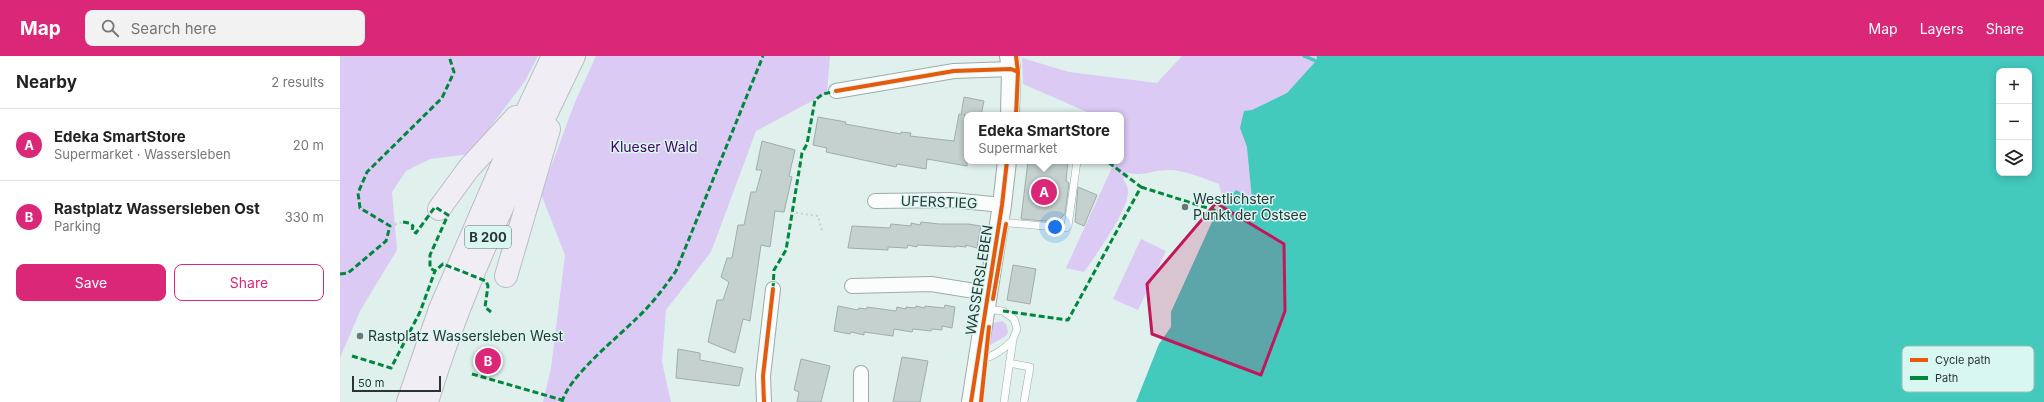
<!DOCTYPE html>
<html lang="en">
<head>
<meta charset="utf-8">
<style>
	:root { --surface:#fff; --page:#f2f2f2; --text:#222; --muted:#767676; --line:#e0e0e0; --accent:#db2777 }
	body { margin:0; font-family:Inter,sans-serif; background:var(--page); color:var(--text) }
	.controls { position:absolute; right:12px; top:12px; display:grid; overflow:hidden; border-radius:8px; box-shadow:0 2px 10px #0003 }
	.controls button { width:36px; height:36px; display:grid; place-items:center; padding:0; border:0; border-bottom:1px solid var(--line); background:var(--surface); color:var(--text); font:20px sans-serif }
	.scale { position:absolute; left:12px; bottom:10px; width:89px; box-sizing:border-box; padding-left:4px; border:2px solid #293533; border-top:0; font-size:11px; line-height:14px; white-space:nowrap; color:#293533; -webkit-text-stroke:3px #d8f7f1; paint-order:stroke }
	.you { position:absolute; left:715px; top:171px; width:14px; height:14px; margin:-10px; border:3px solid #fff; border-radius:50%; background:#1a73e8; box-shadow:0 0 0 6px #1a73e833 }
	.badge { display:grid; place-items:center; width:26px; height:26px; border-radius:50%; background:var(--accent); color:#fff; font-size:13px; font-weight:700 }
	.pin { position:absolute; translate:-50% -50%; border:2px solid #fff; box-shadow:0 1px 4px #0006 }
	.popup { position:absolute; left:624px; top:56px; width:160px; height:52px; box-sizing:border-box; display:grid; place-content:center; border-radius:8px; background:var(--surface); filter:drop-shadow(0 1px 3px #0005); font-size:13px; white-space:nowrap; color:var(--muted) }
	.popup b { font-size:15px; color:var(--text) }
	.popup::after { content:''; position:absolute; left:50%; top:100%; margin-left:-8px; border:8px solid transparent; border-top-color:var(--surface) }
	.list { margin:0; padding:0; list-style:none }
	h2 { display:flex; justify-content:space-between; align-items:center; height:52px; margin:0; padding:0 16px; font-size:17px }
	h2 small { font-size:13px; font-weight:400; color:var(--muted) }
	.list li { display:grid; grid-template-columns:26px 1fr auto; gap:12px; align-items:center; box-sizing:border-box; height:72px; padding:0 16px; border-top:1px solid var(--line) }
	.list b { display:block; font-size:15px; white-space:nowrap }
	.list p { margin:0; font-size:13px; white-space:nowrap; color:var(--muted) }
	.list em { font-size:13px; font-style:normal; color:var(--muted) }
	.actions { display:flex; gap:8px; padding:12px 16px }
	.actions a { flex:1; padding:9px 0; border:1px solid var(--accent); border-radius:8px; text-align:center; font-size:14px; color:var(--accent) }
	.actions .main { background:var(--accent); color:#fff }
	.icon { flex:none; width:22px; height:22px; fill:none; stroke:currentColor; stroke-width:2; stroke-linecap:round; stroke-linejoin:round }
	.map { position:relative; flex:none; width:1704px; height:346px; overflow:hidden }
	header { display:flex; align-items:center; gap:24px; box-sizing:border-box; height:56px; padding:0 20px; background:var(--accent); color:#fff }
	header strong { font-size:19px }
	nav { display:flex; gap:22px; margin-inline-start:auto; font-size:14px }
	.search { width:280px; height:36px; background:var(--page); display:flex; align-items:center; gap:10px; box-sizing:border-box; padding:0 14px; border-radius:8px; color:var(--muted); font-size:15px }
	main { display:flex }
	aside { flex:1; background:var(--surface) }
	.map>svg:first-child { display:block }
</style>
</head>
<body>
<header>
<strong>Map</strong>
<div class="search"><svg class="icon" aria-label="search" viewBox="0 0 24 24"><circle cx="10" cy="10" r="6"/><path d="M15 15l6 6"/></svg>Search here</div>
<nav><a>Map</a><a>Layers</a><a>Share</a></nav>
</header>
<main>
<aside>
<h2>Nearby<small>2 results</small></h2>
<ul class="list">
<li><span class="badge">A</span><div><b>Edeka SmartStore</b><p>Supermarket · Wassersleben</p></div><em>20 m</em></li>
<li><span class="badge">B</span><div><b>Rastplatz Wassersleben Ost</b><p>Parking</p></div><em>330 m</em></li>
</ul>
<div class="actions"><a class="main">Save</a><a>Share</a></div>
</aside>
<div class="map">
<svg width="1704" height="346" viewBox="0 0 1704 346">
	<rect width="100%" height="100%" fill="#dff0ed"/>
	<!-- green -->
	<path fill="#dbcaf4" d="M0,0H198L185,25L130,98L90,103L66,115L52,136L57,194L20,255L0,302Z
		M256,0H490L487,37L416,75L371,196L326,254L322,306L331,346H203L211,312L225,199L201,138L235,46Z
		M842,0H977L922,141L796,346L819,288L831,271V256L877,155L895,135L882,142L879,128C862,122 844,113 825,114C810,115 805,120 788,117L783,123C785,126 788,131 788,135C789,154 755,200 744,216L726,212L775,105H781V59H754L683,28L682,2L729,16L817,27Z
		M801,183L826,195L798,254L773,243Z
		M662,265L666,268L668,276L666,280L650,289L653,267Z"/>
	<!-- water -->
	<path fill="#43cabd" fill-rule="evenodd" d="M977,0H1704V346H796L819,288L831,271V256L877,155L896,134L912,143L907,91L900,72L904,55L912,54L947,37L976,5ZM1659,15H1689V117H1659Z"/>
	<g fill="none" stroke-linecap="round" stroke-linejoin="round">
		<!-- stream -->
		<path stroke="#43cabd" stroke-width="3.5" d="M964,0L976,5"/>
	</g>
	<!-- building -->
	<path fill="#c4d1cf" stroke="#a1adac" d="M624,41L644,45L641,59H624L627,60V110L587,103L586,113L557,108L556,111L486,96L487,92L473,89L478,61L506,66L505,68L561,78V76L571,77L570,80L614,85L619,58L621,59Z
		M422,85L455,94L449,120L452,121L444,156L435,155L430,191L421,189L410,265L403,263L395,297L368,286L377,244H383L389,226L381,221L387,202H392L398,169H404L411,136H416L422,114H416Z
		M688,105H728L726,125L729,127L725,158L717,166L681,163Z
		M738,131L757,139L744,170L735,166Z
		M581,166L599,168H628L641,170L637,192L626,189V191L616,190V191L577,189V191L568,189L567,192L548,191V194L508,192L512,170L550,172L551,168L571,170V167L580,169Z
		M673,209L696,213L690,248L667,244Z
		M605,249L615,251L612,272L602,270V274L592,273L591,275L573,273L572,276L554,273L553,280L524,276V279L511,276L510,278L494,275L498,250L518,254L519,252L527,253V251L556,255L557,251L566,253V251L575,252L576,250L585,252V250L604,252Z
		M338,293L360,297V304L403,312L399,330L336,322Z
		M562,301L588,305L580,346H553Z
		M461,303L490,310L481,346H457L459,336L454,334Z"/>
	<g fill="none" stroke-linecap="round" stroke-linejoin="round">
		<!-- service casing -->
		<g stroke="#9eaba9" stroke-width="8">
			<path id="service" d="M659,166L726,172L728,170L737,105
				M645,253L663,255L674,263L677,273L673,283L664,346
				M639,303C651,303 665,292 673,284
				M669,307L690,311L684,346"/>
		</g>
		<!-- minor casing -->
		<g stroke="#9eaba9" stroke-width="16">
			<path id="minor" d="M496,35L614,15L671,13
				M535,145L612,144L662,149
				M512,230L591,228L647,237
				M521,317V346
				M424,346L423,320L433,233"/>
		</g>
		<!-- tertiary casing -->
		<g stroke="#9eaba9" stroke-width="20">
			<path id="tertiary" d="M669,0L671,13L670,59
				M631,346L662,149L667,105"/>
		</g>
		<!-- trunk casing -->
		<g stroke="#bbbdc6" stroke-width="24">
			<path id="trunk" d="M99,153L129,112L176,61
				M166,220L209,73
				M68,346L100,253L170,91L213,0
				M87,346C123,225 180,113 234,0"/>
		</g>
		<!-- path -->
		<path stroke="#c9d0ce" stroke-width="2" stroke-dasharray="2 3" stroke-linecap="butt" d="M451,156L478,160L482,175
			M50,170L63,166"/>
		<!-- service -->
		<use href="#service" stroke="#fafdfc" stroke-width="7"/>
		<!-- minor -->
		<use href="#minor" stroke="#fafdfc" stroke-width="14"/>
		<!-- tertiary -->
		<use href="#tertiary" stroke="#fafdfc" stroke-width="18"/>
		<!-- trunk -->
		<use href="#trunk" stroke="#f0eef4" stroke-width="22"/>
		<!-- quiet -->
		<path stroke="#00873e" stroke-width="3" stroke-dasharray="6 3" stroke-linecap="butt" d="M801,131L877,155
			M63,166L69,167L73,170L72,174L76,177L95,151L108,159L90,199V212L95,215L103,208L146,225L148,230L145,251L151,256
			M0,218L8,217L46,185L50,170L20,152L18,137L27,116L102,42L114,16L109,0
			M433,233L434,214L446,194L462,97L467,88L475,44L483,38L496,35
			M663,255L728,264L801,131L768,106
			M12,300L51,312L80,256L95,215
			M132,318L222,344
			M222,346C229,320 277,282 297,262C312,248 324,232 336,215L423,0"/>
		<!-- cycleway casing -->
		<g stroke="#d8f7f1" stroke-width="6">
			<path id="cycleway" d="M496,35L614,15L671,13L678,16
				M676,59L678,16L676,0
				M653,243L666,168
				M424,346L423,320L433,233
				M631,346L662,149L667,105
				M641,346L649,271"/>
		</g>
		<!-- cycleway -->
		<use href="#cycleway" stroke="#e8590c" stroke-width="4"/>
	</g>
	<!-- marked area -->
	<path fill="#c2185b" fill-opacity="0.2" stroke="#c2185b" stroke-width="3" stroke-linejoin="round" d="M876,147L944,188L945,255L921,319L812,278L807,228Z"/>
	<!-- markers -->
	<g fill="#697674" stroke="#d8f7f1" stroke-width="1.5">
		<circle cx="845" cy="151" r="4"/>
		<circle cx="20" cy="280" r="4"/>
	</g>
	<g text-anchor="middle" stroke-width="3" stroke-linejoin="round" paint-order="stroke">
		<!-- shield labels -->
		<rect fill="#d8f7f1" stroke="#5e6f6c" stroke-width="1" x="125" y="170" width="46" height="22" rx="3"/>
		<g font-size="13" font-weight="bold" fill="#293533">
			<text x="148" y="186">B 200</text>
		</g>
		<!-- park labels -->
		<g font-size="14" fill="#460066" stroke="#d8f7f1">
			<text x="314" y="96">Klueser Wald</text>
		</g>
		<!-- poi labels -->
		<g font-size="14" fill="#293533" stroke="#d8f7f1" text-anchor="start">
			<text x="853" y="148">Westlichster<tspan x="853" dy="16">Punkt der Ostsee</tspan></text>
			<text x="28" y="285">Rastplatz Wassersleben West</text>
		</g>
		<!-- street labels -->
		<g font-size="14" fill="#293533" stroke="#d8f7f1">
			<text transform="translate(599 146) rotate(2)" y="5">UFERSTIEG</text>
			<text transform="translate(639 224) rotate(-81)" y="5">WASSERSLEBEN</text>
		</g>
	</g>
	<!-- legend -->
	<rect x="1562" y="290" width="132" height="46" rx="6" fill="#d8f7f1" stroke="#a4bdb8" stroke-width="1"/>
	<rect x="1570" y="302" width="18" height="4" fill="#e8590c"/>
	<rect x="1570" y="320" width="18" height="4" fill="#00873e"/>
	<g font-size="11" fill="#293533">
		<text x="1595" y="308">Cycle path</text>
		<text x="1595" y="326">Path</text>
	</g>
</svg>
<div class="controls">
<button>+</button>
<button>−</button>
<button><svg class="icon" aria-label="layers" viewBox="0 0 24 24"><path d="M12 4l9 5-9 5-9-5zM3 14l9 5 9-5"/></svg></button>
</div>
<div class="scale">50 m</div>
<div class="you"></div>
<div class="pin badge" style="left:704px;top:136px">A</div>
<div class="popup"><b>Edeka SmartStore</b>Supermarket</div>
<div class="pin badge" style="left:148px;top:305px">B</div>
</div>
</main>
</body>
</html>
